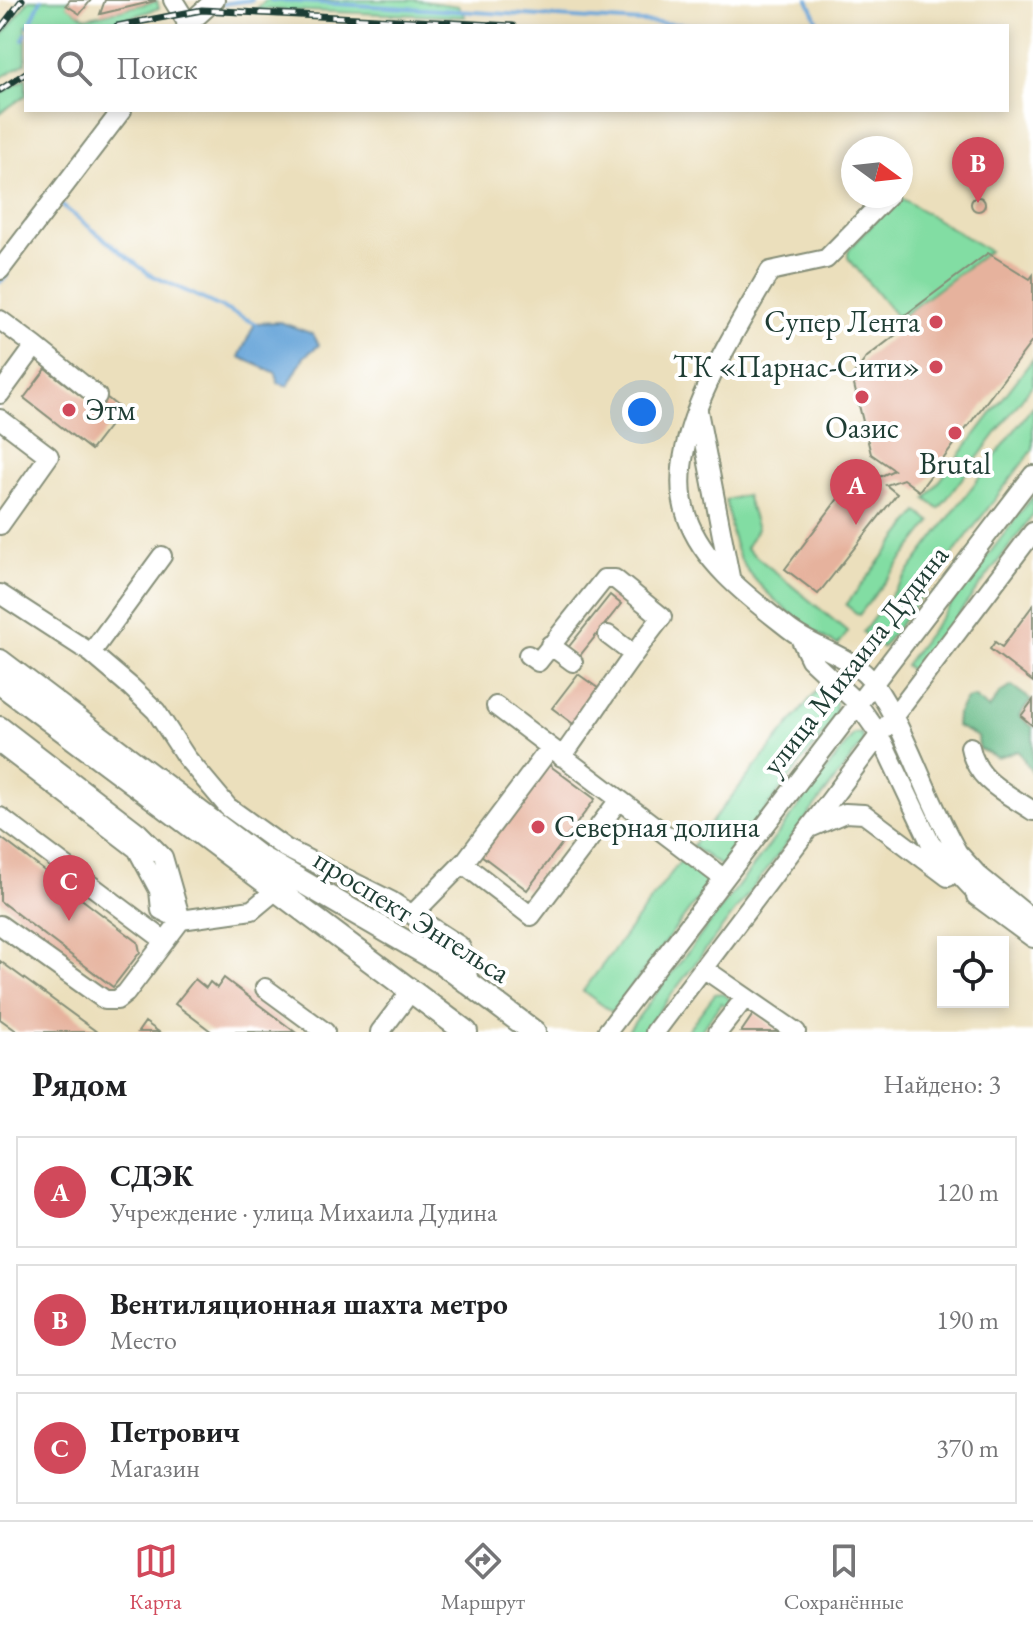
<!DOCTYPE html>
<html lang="ru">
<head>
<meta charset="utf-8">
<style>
	:root { --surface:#fff; --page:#f6f6f6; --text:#202124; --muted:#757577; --line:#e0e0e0; --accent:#d1495b }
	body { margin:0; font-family:"EB Garamond",serif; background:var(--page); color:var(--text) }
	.controls { position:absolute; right:24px; bottom:24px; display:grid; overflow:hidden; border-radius:0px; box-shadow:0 4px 12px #0003 }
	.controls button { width:72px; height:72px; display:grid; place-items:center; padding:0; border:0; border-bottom:2px solid var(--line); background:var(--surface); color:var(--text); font:40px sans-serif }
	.compass { position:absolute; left:841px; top:136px; width:72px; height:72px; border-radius:50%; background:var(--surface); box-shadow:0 4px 12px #0003; rotate:105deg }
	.you { position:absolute; left:642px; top:412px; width:28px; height:28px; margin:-20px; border:6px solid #fff; border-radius:50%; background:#1a73e8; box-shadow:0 0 0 12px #1a73e833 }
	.badge { display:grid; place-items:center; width:52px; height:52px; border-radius:50%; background:var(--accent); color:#fff; font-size:26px; font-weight:700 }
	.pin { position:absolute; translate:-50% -66px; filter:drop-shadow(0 2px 4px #0008) }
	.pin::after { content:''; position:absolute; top:42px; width:28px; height:24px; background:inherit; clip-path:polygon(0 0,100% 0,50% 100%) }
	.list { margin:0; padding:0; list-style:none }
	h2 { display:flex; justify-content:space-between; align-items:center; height:104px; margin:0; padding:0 32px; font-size:34px }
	h2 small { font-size:26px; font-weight:400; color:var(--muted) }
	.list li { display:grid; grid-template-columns:52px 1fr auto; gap:24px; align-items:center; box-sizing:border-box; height:112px; margin:0 16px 16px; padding:0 16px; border:2px solid var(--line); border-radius:0px }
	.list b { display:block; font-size:30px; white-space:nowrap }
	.list p { margin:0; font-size:26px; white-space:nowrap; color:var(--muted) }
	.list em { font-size:26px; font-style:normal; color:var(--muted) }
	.icon { flex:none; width:44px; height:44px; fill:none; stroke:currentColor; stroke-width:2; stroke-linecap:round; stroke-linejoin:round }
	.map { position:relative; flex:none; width:1033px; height:1032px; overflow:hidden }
	.search { position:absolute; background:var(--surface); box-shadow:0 4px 12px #0003; left:24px; right:24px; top:24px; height:88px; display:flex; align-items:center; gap:20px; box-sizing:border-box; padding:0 28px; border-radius:0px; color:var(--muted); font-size:30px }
	.sheet { height:488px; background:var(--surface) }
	nav { display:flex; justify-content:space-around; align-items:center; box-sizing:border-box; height:112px; border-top:2px solid var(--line); background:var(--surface); font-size:22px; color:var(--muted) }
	nav a { display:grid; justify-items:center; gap:4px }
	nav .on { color:var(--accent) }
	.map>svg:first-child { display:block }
</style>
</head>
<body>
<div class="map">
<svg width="1033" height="1032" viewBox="0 0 1033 1032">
	<rect width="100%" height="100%" fill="#fff"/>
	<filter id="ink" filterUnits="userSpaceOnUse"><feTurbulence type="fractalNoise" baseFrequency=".0125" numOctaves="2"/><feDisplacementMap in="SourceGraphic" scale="16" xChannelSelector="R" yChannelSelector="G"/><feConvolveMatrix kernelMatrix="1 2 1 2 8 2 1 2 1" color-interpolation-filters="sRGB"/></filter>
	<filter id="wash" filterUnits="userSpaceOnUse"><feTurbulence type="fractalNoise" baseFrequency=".006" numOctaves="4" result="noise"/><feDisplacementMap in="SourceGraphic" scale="32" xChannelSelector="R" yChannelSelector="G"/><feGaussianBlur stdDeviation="1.8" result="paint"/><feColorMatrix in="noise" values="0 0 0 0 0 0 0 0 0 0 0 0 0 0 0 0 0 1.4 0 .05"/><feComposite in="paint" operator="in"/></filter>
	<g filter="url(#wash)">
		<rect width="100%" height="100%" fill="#ebdfbc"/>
		<!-- green -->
		<path fill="#82dda3" stroke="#508d6c" stroke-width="2" d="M29,0H70L67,5L86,18L157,1L159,8L103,26H26V63L0,78V39Z
			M266,0H415L458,6L465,17L256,9Z
			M26,78V95L0,113V95Z
			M898,196L989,251L898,319L848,258V251Z
			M1033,359V384L939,509L926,499Z
			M1033,406V449L882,648L863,632Z
			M746,495L757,529L746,548L848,632L838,645C809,632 756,588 741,560C731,542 730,520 726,500Z
			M1033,496V515L914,673L905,665Z
			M918,512L931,522L859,615L846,605Z
			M822,684L836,702L835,719L723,865L718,864L692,846Z
			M862,733L863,743L643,1032H627L854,734Z
			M685,855L712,880L612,1012L583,991Z
			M723,993L732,1001L727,1007L721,1003L700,1032H686L715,994Z"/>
		<!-- forest -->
		<path fill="#69bc89" stroke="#447c5e" stroke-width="2" d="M1012,686L1031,700L1019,716L1033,727V774L1018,751L997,757L979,749L978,737L956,726L957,714L966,699L974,697L989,709L1000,693Z"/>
		<!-- water -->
		<path fill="#68a5d9" stroke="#447186" stroke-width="2" d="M280,322L313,334L319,345L304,357L288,386L278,383L276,373L239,357L255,323Z"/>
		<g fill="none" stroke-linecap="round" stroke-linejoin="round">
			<!-- stream -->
			<path stroke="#68a5d9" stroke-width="4" d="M271,0L709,26
				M808,0L820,26
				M222,4L252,0
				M29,26L41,0
				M23,40L26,34
				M60,204L149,274L255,323
				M0,282L7,275"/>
		</g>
		<g id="blocks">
			<!-- building -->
			<path fill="#e6b29d" d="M70,0H91L80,14L66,5Z
				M105,0H155V1L100,14Z
				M971 204a7 7 0 1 1 14 0a7 7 0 1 1-14 0Z
				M988,253L1030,279L1033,275V340L919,491L903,479L886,485L897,494L818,594L785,569L862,467L877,478L894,470L871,454L852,377L867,357L906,327L900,319Z
				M46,369L98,409L106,397L122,410L91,450L24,398Z
				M610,595L621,604L578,658L567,649Z
				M1033,605V682L990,649L995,642L1002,647Z
				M578,674L602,691L576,726L552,708Z
				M1033,700V726L1021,716Z
				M549,765L595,799L527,890L481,855Z
				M0,837L138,942L140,952L113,987L0,901Z
				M0,961L97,1032H18L0,1019Z
				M224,978L295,1032H212L175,1004L195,979L206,988L210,982L217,988Z
				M754,1013L780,1032H741Z
				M145,1022L159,1032H138Z"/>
		</g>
	</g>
	<g filter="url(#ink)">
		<use href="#blocks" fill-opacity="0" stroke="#858e78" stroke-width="2"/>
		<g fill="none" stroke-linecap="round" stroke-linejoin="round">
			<!-- minor casing -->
			<g stroke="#858e78" stroke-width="22">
				<path id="minor" d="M173,0L188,24
					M186,26L215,0
					M888,196L826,259L770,271C734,335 660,443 687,517C703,564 751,599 788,628C814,649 853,655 874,684C907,731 927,801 958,853L978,875L1033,920
					M0,270L122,110
					M0,320L35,346L0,394
					M35,346L97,396
					M698,411L730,577
					M0,419L49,456L0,525
					M0,594L91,653L131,687L156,711L186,757L228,807L285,848L391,901L460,946L468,967L467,982
					M608,635L633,654
					M800,638L810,659L857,703L879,734L931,844L984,901
					M550,645L573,662
					M91,653L162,556
					M528,655L538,662L604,579H615L662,617C626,662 596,710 562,757
					M496,706L723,878
					M0,726L139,833L163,857L181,920L252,910L276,890
					M0,744L137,849L159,890L161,910L181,920L126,993L117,1000H105L0,925
					M970,747C977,782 1005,792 1033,811
					M550,748L466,860V866L531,916L619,800
					M0,817L165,941
					M810,828L845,813L864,814L948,877
					M976,896L1033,938
					M413,914L466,860
					M703,968L796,1032
					M265,988L325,1032
					M380,1032L411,991
					M607,1032L1033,475
					M655,1032L1033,532
					M718,1032L744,999"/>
			</g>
			<!-- major casing -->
			<g stroke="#858e78" stroke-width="26">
				<path id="major" d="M0,661L256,855L442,963L534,1032
					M0,683L466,1032"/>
			</g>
			<!-- minor -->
			<use href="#minor" stroke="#fff" stroke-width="18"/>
			<!-- major -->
			<use href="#major" stroke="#fff" stroke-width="22"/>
			<!-- rail casing -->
			<g stroke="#1f3d34" stroke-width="7">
				<path id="rail" d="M117,26L202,10L513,26
					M0,29L22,0
					M0,90L26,73"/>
			</g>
			<!-- rail -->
			<use href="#rail" stroke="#fff" stroke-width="4" stroke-dasharray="12" stroke-linecap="butt"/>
		</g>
	</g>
	<!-- markers -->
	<g fill="#d1495b" stroke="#fff" stroke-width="3">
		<circle cx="936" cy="322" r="8"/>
		<circle cx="936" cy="367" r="8"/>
		<circle cx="862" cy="397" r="8"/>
		<circle cx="69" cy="410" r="8"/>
		<circle cx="955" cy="433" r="8"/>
		<circle cx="538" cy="827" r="8"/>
	</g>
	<g text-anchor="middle" stroke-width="8" stroke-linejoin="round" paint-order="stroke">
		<!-- poi labels -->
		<g font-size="30" fill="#1f3d34" stroke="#fff" text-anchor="end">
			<text x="920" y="332">Супер Лента</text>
			<text x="920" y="377">ТК «Парнас-Сити»</text>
			<text x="85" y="420" text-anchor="start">Этм</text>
			<text x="862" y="438" text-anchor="middle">Оазис</text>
			<text x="955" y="474" text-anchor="middle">Brutal</text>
			<text x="554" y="837" text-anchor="start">Северная долина</text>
		</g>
		<!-- street labels -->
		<g font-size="30" fill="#1f3d34" stroke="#fff">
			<text transform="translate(855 660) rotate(-52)" y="10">улица Михаила Дудина</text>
			<text transform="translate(412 916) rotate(32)" y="10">проспект Энгельса</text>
		</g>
	</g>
</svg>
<div class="controls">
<button><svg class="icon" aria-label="locate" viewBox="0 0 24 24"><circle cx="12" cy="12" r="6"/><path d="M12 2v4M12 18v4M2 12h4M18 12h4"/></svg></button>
</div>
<svg class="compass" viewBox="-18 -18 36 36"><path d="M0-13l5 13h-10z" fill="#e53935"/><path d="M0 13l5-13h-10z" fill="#757577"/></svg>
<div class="you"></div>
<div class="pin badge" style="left:856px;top:525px">A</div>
<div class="pin badge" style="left:978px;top:203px">B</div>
<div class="pin badge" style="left:69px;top:921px">C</div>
<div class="search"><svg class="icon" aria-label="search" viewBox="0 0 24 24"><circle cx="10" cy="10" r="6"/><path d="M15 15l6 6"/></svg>Поиск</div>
</div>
<section class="sheet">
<h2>Рядом<small>Найдено: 3</small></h2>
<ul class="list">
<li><span class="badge">A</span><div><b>СДЭК</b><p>Учреждение · улица Михаила Дудина</p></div><em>120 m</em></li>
<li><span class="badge">B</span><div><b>Вентиляционная шахта метро</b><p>Место</p></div><em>190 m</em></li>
<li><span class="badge">C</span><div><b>Петрович</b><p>Магазин</p></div><em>370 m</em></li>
</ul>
</section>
<nav>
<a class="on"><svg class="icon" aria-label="map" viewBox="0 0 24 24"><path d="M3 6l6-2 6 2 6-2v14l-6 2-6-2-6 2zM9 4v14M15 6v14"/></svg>Карта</a>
<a><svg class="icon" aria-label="directions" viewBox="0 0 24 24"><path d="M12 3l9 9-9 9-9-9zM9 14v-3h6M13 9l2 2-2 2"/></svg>Маршрут</a>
<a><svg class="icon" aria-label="saved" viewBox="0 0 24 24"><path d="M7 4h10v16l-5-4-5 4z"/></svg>Сохранённые</a>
</nav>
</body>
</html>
